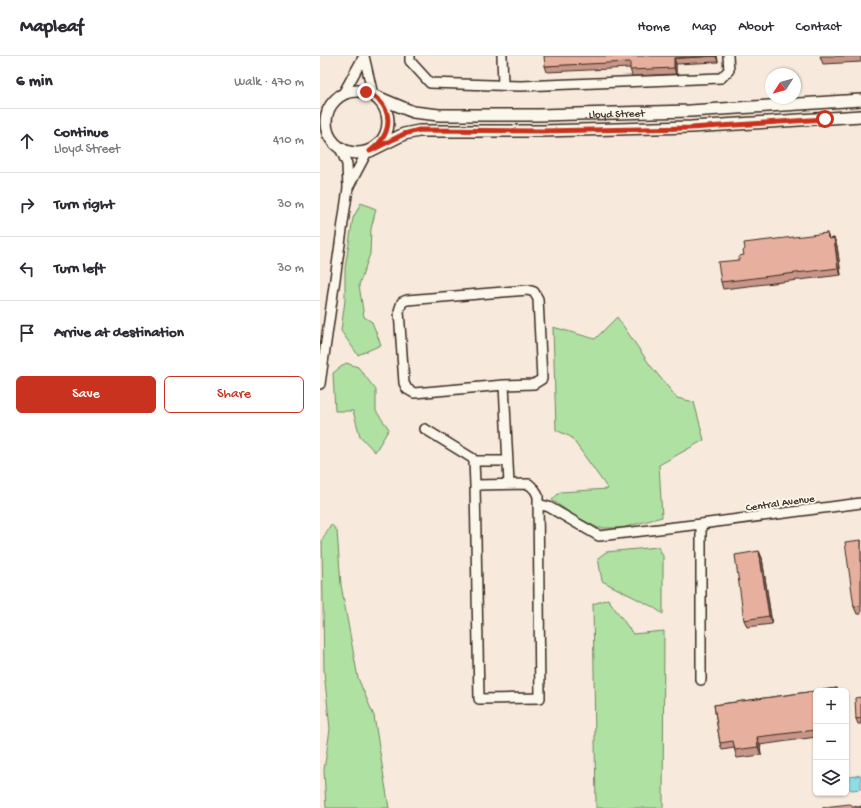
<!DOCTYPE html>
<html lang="en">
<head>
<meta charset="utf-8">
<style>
	:root { --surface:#fff; --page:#f7f7f7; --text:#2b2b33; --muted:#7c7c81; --line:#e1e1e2; --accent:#c8321e }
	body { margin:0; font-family:"Gochi Hand",sans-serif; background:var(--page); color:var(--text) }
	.controls { position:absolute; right:12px; bottom:12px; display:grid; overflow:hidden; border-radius:6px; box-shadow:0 1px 3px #0004 }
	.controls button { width:36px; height:36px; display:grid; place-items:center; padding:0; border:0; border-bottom:1px solid var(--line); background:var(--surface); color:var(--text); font:20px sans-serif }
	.compass { position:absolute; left:445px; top:12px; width:36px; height:36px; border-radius:50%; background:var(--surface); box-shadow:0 1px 3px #0004; rotate:234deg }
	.stop { position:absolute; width:12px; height:12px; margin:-9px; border:3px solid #c8321e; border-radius:50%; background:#fff }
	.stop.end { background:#c8321e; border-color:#fff; box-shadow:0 1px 4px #0008 }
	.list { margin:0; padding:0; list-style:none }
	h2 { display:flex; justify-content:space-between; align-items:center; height:52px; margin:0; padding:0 16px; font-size:17px }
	h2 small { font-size:13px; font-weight:400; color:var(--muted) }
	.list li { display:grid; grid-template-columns:26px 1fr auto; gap:12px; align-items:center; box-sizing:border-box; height:64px; padding:0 16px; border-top:1px solid var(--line) }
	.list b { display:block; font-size:15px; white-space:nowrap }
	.list p { margin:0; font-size:13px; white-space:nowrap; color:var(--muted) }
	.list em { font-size:13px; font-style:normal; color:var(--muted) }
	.actions { display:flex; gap:8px; padding:12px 16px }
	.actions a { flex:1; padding:9px 0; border:1px solid var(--accent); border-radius:6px; text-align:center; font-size:14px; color:var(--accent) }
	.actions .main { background:var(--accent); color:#fff }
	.icon { flex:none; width:22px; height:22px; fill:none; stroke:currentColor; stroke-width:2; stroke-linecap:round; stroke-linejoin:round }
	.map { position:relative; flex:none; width:541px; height:752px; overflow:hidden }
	header { display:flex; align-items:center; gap:24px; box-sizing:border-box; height:56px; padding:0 20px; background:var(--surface); border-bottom:1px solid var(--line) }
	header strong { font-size:19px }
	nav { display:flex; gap:22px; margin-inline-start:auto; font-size:14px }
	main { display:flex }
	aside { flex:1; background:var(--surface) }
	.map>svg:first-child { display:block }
</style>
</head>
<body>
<header>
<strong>Mapleaf</strong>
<nav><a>Home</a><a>Map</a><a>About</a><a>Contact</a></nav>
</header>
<main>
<aside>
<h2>6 min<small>Walk · 470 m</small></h2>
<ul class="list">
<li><svg class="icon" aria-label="ahead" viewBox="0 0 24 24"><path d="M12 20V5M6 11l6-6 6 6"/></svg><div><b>Continue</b><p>Lloyd Street</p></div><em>410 m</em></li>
<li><svg class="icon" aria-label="right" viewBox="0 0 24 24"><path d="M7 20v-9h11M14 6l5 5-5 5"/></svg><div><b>Turn right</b></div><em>30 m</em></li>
<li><svg class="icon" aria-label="left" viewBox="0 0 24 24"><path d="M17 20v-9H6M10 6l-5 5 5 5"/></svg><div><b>Turn left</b></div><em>30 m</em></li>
<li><svg class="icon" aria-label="arrive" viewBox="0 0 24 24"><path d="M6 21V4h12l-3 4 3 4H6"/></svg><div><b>Arrive at destination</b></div></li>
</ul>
<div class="actions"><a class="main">Save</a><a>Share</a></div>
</aside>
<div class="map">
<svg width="541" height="752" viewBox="0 0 541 752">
	<rect width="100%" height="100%" fill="#f7e9dc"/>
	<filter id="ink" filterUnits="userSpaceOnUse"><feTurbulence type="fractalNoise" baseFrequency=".025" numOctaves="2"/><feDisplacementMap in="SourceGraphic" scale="8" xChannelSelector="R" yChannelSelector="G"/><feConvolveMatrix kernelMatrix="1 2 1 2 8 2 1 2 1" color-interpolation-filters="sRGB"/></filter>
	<g filter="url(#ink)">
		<!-- green -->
		<path fill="#aee1a2" stroke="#748660" d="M41,147L56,153L51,173L50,198L39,229L44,261L52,266L61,289L38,299L21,275L25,244V212L33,162Z
			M297,261L330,309L357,342L374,346L384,384L339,409L342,461L302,472H278L253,459L232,444L240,436L288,433L251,381L236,374L233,271L275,283Z
			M26,307L38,311L56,334V355L69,373L55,396L40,380L33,355H15L13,317Z
			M11,468L17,475L21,529L38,622L54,660L69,752H6L4,714L10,673L4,616L2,484Z
			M338,491L343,500V558L333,551L282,525L278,502L286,496Z
			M288,543L313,578L344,575L343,752H276L273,548Z"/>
		<!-- water -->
		<path fill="#8cdde5" stroke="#6c9595" d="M541,719V733L531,734L526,729L530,721Z"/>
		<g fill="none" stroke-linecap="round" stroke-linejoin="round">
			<!-- minor casing -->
			<g stroke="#3b2a1e" stroke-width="12">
				<path id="minor" d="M44,0L53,39
					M90,0V5L110,27L201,30L401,22L409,14L408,0
					M182,0L183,29
					M23,38L44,0
					M28,132L47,96
					M0,328L28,132L27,108L20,92
					M184,329L94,337L87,333L84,327L79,255L82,246L87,244L208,234L214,236L218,243L222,323L214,328L184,329L189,428
					M105,373L152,402L154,405L155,429L159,643L220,642L218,440L215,434L209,428L155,429
					M154,405H188
					M218,448L229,451L279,480L381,468L541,447
					M381,624V468"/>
			</g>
			<!-- major casing -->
			<g stroke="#3b2a1e" stroke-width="14">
				<g id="major">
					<circle cx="37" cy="66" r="31"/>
					<path id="s1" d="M55,40L93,56L119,59H219L370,55L541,44"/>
					<path d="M50,95L84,78L99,75H222L371,71L541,60"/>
				</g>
			</g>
			<!-- minor -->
			<use href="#minor" stroke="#fbf7ec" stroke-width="9"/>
			<!-- major -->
			<use href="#major" stroke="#fbf7ec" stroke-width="11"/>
		</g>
		<!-- wall -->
		<path fill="#c79688" stroke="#3b2a1e" d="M397,0L398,6L356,8V18L312,20L310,12L227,16L225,10Z
			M500,0H541V6L503,8Z
			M507,177L509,183L514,182L517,190L521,219L403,233L401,226L419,204L424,199Z
			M541,484V558H537L534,551Z
			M439,495L442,502L452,568L427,571L424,564Z
			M517,632L518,635H496V681L440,689L441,699L417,702L414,692L402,694L400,687L394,649Z
			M541,641V668H538L536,663Z"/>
		<!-- shaded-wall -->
		<path fill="#a27a6f" stroke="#3b2a1e" d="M396,0H397L398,6Z
			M354,2L356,8V18L354,12Z
			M514,182L517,190L521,219L518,212Z
			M439,495L442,502L452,568L449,560Z
			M437,681L440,689L441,699L438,691Z"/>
		<!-- building -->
		<path fill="#e7af9e" stroke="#3b2a1e" d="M224,0H396L354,2V12L310,14V6L225,10Z
			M507,177L508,182L510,183L514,182L518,212L401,226L398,206L419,204V200L424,199L423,195L425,193L424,187Z
			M541,484V550L534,551L525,486Z
			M439,495L449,560L424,564L415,499Z
			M517,632V635H496V674L437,681L438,691L415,694L413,685L400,687L394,649Z
			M541,641V662L536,663L535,642Z
			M530,748L533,750L538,751L541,750V752H503V751Z"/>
	</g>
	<g fill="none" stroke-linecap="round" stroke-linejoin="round" filter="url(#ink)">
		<!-- route -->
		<path stroke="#c8321e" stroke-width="5" d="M46,36C74,48 75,78 50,95L84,78L99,74L222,75L371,72L505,63"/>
	</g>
	<g text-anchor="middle" stroke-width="3.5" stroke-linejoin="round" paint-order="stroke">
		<!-- street labels -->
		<g font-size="11" fill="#3b2a1e" stroke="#fbf7ec">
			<text dy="4" stroke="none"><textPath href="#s1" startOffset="245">Lloyd Street</textPath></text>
			<text transform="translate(460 446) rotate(-8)" y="4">Central Avenue</text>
		</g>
	</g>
</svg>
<div class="controls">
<button>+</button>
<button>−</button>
<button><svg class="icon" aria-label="layers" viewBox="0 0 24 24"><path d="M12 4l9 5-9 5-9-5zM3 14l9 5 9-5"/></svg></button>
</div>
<svg class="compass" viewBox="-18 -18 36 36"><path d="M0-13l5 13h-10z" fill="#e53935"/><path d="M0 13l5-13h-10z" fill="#7c7c81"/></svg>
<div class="stop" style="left:505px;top:63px"></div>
<div class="stop end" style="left:46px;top:36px"></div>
</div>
</main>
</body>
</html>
